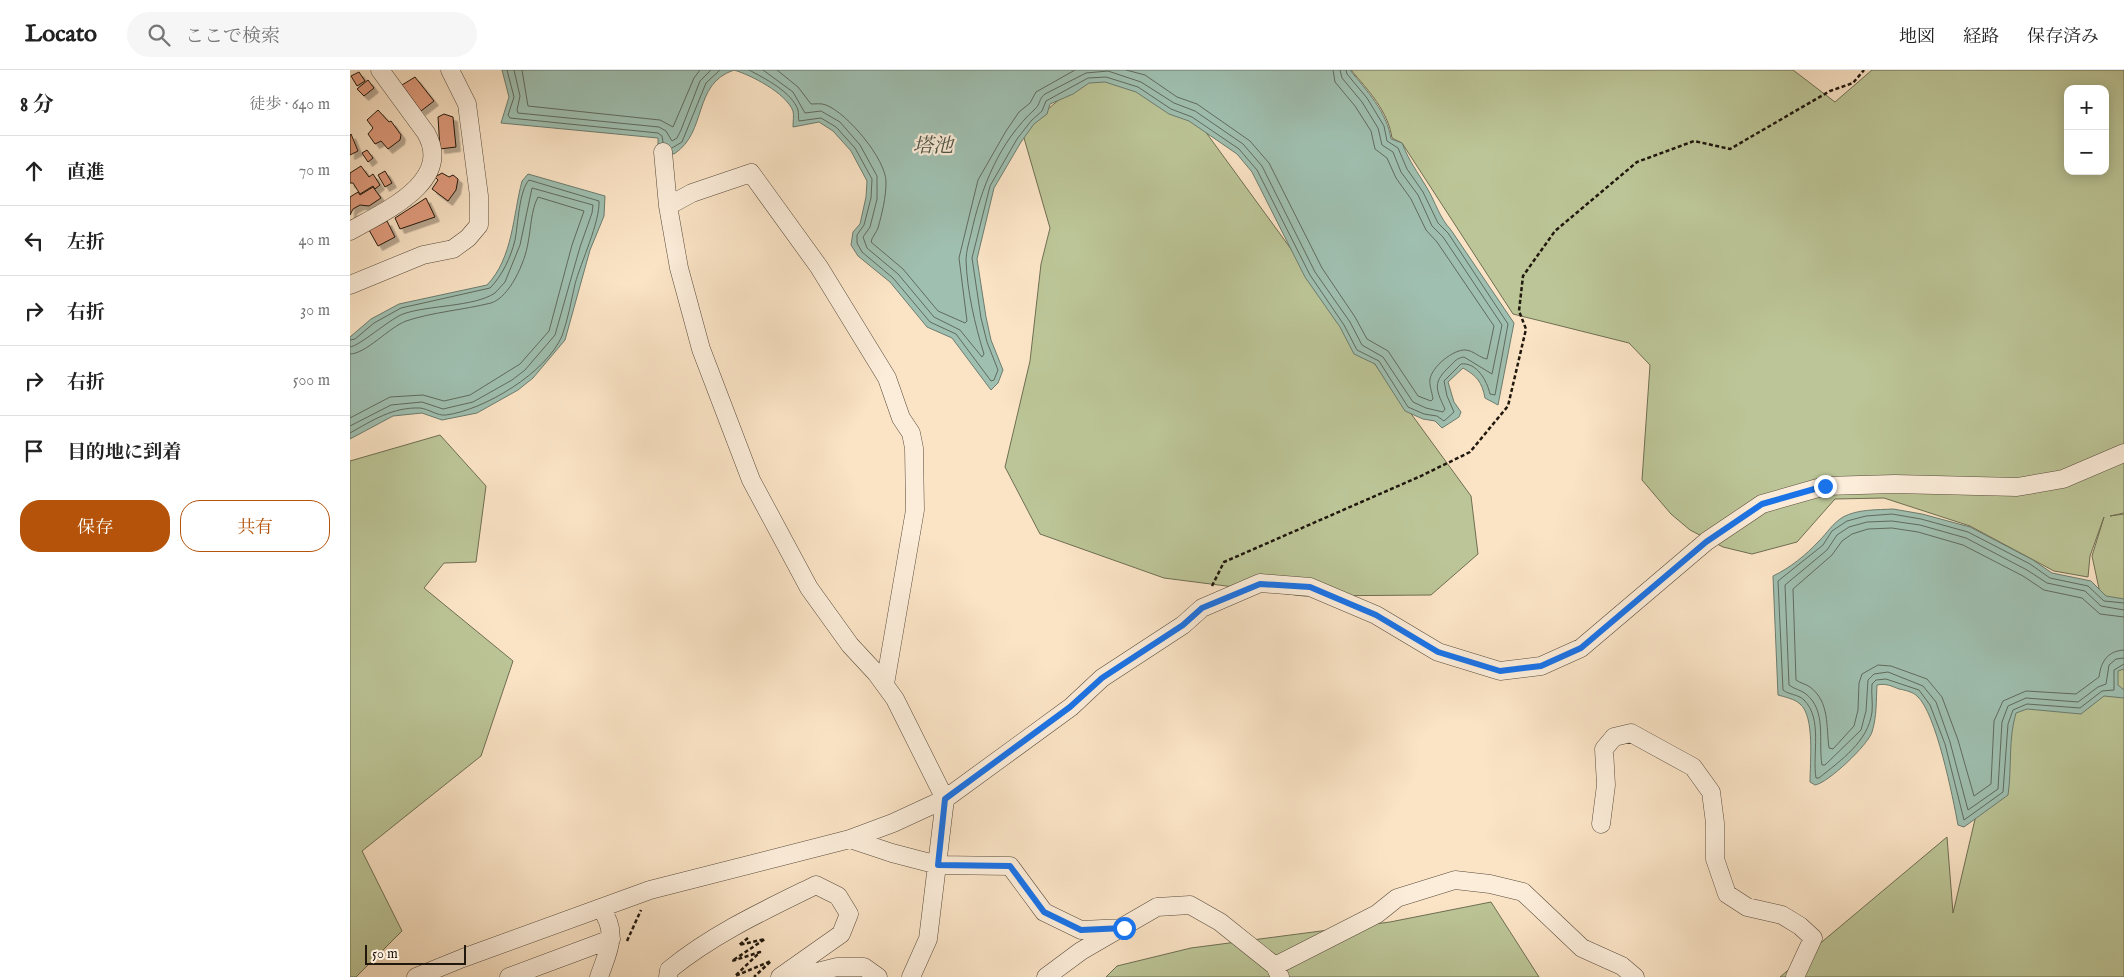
<!DOCTYPE html>
<html lang="ja">
<head>
<meta charset="utf-8">
<style>
	:root { --surface:#fff; --page:#f6f6f6; --text:#222; --muted:#767676; --line:#e0e0e0; --accent:#b45309 }
	body { margin:0; font-family:"IM FELL English","Noto Serif JP",serif; background:var(--page); color:var(--text) }
	.controls { position:absolute; right:15px; top:15px; display:grid; overflow:hidden; border-radius:10px; box-shadow:0 2px 12px #0003 }
	.controls button { width:45px; height:45px; display:grid; place-items:center; padding:0; border:0; border-bottom:1px solid var(--line); background:var(--surface); color:var(--text); font:25px sans-serif }
	.scale { position:absolute; left:15px; bottom:12px; width:101px; box-sizing:border-box; padding-left:5px; border:2px solid #20170d; border-top:0; font-size:14px; line-height:18px; white-space:nowrap; color:#20170d; -webkit-text-stroke:4px #fcedda; paint-order:stroke }
	.stop { position:absolute; width:15px; height:15px; margin:-11px; border:4px solid #1a73e8; border-radius:50%; background:#fff }
	.stop.end { background:#1a73e8; border-color:#fff; box-shadow:0 1px 5px #0008 }
	.list { margin:0; padding:0; list-style:none }
	h2 { display:flex; justify-content:space-between; align-items:center; height:65px; margin:0; padding:0 20px; font-size:21px }
	h2 small { font-size:16px; font-weight:400; color:var(--muted) }
	.list li { display:grid; grid-template-columns:32px 1fr auto; gap:15px; align-items:center; box-sizing:border-box; height:70px; padding:0 20px; border-top:1px solid var(--line) }
	.list b { display:block; font-size:19px; white-space:nowrap }
	.list em { font-size:16px; font-style:normal; color:var(--muted) }
	.actions { display:flex; gap:10px; padding:15px 20px }
	.actions a { flex:1; padding:11px 0; border:1px solid var(--accent); border-radius:20px; text-align:center; font-size:18px; color:var(--accent) }
	.actions .main { background:var(--accent); color:#fff }
	.icon { flex:none; width:28px; height:28px; fill:none; stroke:currentColor; stroke-width:2; stroke-linecap:round; stroke-linejoin:round }
	.map { position:relative; flex:none; width:1774px; height:907px; overflow:hidden }
	header { display:flex; align-items:center; gap:30px; box-sizing:border-box; height:70px; padding:0 25px; background:var(--surface); border-bottom:1px solid var(--line) }
	header strong { font-size:24px }
	nav { display:flex; gap:28px; margin-inline-start:auto; font-size:18px }
	.search { width:350px; height:45px; background:var(--page); display:flex; align-items:center; gap:12px; box-sizing:border-box; padding:0 18px; border-radius:28px; color:var(--muted); font-size:19px }
	main { display:flex }
	aside { flex:1; background:var(--surface) }
	.map>svg:first-child { display:block }
</style>
</head>
<body>
<header>
<strong>Locato</strong>
<div class="search"><svg class="icon" aria-label="search" viewBox="0 0 24 24"><circle cx="10" cy="10" r="6"/><path d="M15 15l6 6"/></svg>ここで検索</div>
<nav><a>地図</a><a>経路</a><a>保存済み</a></nav>
</header>
<main>
<aside>
<h2>8 分<small>徒歩 · 640 m</small></h2>
<ul class="list">
<li><svg class="icon" aria-label="ahead" viewBox="0 0 24 24"><path d="M12 20V5M6 11l6-6 6 6"/></svg><div><b>直進</b></div><em>70 m</em></li>
<li><svg class="icon" aria-label="left" viewBox="0 0 24 24"><path d="M17 20v-9H6M10 6l-5 5 5 5"/></svg><div><b>左折</b></div><em>40 m</em></li>
<li><svg class="icon" aria-label="right" viewBox="0 0 24 24"><path d="M7 20v-9h11M14 6l5 5-5 5"/></svg><div><b>右折</b></div><em>30 m</em></li>
<li><svg class="icon" aria-label="right" viewBox="0 0 24 24"><path d="M7 20v-9h11M14 6l5 5-5 5"/></svg><div><b>右折</b></div><em>500 m</em></li>
<li><svg class="icon" aria-label="arrive" viewBox="0 0 24 24"><path d="M6 21V4h12l-3 4 3 4H6"/></svg><div><b>目的地に到着</b></div></li>
</ul>
<div class="actions"><a class="main">保存</a><a>共有</a></div>
</aside>
<div class="map">
<svg width="1774" height="907" viewBox="0 0 1774 907">
	<defs>
		<filter id="shadow"><feDropShadow dx="4.5" dy="4.5" stdDeviation="0" flood-color="#0004"/></filter>
	</defs>
	<rect width="100%" height="100%" fill="#fbe4c6"/>
	<filter id="stains"><feTurbulence type="fractalNoise" baseFrequency=".004" numOctaves="4"/><feColorMatrix values="0 0 0 0 .2 0 0 0 0 .09 0 0 0 0 .02 0 0 0 .5 -.17"/></filter>
	<radialGradient id="worn" r=".72"><stop offset=".6" stop-color="#630" stop-opacity="0"/><stop offset="1" stop-color="#630" stop-opacity=".3"/></radialGradient>
	<!-- green -->
	<path fill="#bcc597" stroke="#6e6e52" fill-rule="evenodd" d="M1001,0H1443L1485,32L1522,0H1774V443L1760,446L1774,444V907H1430L1597,767L1603,843L1646,660L1674,632L1761,574L1742,486L1754,447L1740,486L1738,507L1704,501L1620,456L1534,428L1485,429L1447,472L1402,484L1373,477L1340,460L1321,444L1292,410L1300,295L1279,273L1163,244L1052,73L1042,68C1038,41 1018,20 1001,0ZM1718,19H1755V101H1718Z
		M737,6L803,13L855,61L1121,426L1128,484L1081,525L954,526L814,508L690,464L655,397L680,291L691,194L700,158L672,61Z
		M90,365L136,416L126,492L94,493L74,518L163,591L131,686L12,781L52,861L6,907H0V391Z
		M1141,832L1189,907H756L767,896L841,878L1040,852Z"/>
	<!-- water -->
	<path fill="#9fbfb0" stroke="#6c7c6f" d="M152,0H1000C1017,21 1037,42 1041,69L1052,73C1060,93 1067,101 1077,118C1086,133 1089,147 1101,160L1164,253L1148,335L1135,328C1132,312 1127,306 1113,298L1098,312L1104,332L1111,342L1109,347L1092,358L1085,351L1073,349L1055,341L1025,294L1004,284L990,257L955,207L902,102L887,84L839,51L819,44L786,22L755,12L739,13L723,24L700,34L697,44L684,54L671,72L644,118L627,189L636,247L641,270L653,300L648,313L641,320L602,268L577,257L540,212L508,186L501,175L503,162L510,154L516,127L517,111L501,81L483,61L469,52L443,57C443,52 444,45 443,41C436,23 401,5 384,0C342,14 358,62 324,84L308,80V68L151,53L159,27Z
		M178,104L255,126L254,146L240,180L215,270L183,308L168,320L127,343L92,350L72,343L43,346L0,369V267L21,249L49,234L137,215C163,188 163,145 172,111Z
		M1543,439L1572,444L1620,457L1683,490L1702,503L1741,511L1756,526L1774,529V599L1768,601V615L1774,620V628L1754,626L1731,644L1677,639L1666,643C1658,669 1662,699 1658,725L1614,757L1608,755C1603,728 1586,642 1567,626C1563,622 1555,620 1549,619C1541,616 1536,613 1527,615C1526,631 1527,646 1522,662C1518,675 1478,713 1465,715L1460,712C1460,693 1465,646 1450,634C1445,629 1435,627 1428,625L1423,506C1440,498 1456,485 1469,471C1478,462 1482,454 1493,447C1508,439 1527,440 1543,439Z"/>
	<g fill="none" stroke-linecap="round" stroke-linejoin="round">
		<!-- shore -->
		<path stroke="#606b5e" stroke-width="1" d="M157,0L164,27L158,45L160,48L308,63L312,66L313,72
			M164,0L170,26L167,40L168,43L309,57L316,61L322,71L327,68L331,60L350,11L361,0
			M172,0L178,36L310,50L323,57L344,8L350,0
			M399,0C414,8 442,22 448,40C449,43 448,48 449,51L471,48L486,57L505,78L522,109L521,128L514,155L507,165V173L512,182L543,208L580,252L606,264L641,311L644,310L648,300L637,272L631,248L622,188L640,116L667,69L681,51L692,41L696,31L738,8L756,7L788,17L821,39L842,47L889,79L907,100L960,205L994,255L1007,280L1029,291L1058,337L1074,344L1087,346L1094,351L1104,342L1097,326L1094,311L1111,294C1127,292 1137,311 1140,324L1145,325L1158,254L1098,163L1088,153L1073,122L1057,99L1048,78L1037,71L1034,56L1017,28L997,4L996,0
			M413,0L443,22L455,43L471,41L490,52L510,75L527,106V129L520,157L513,167L517,178L548,204L584,247L610,260L632,287L634,284C625,255 617,221 616,190C616,182 619,172 621,164C631,118 649,72 685,39C690,35 689,28 695,24L736,3L758,1L791,12L824,33L845,41L893,74L912,96L965,202L1000,252L1012,275L1033,287L1063,332L1076,338L1093,342L1095,339C1085,318 1083,312 1100,296C1105,291 1107,288 1114,287L1142,304L1152,255L1093,167L1082,156L1068,125L1051,102L1043,82L1032,75L1028,58L1012,32L992,8L990,0
			M427,0L448,17L461,34C466,34 471,33 476,35C497,43 536,89 536,112C536,128 532,143 528,158C526,163 522,167 521,172L553,199L588,241L615,253L617,251L609,188L628,110L656,61L669,42L680,33L686,22L725,0
			M776,0L795,5L827,27L847,34L900,71L919,93L972,198L1005,247L1017,269L1038,281L1068,326L1081,331L1083,329C1082,322 1079,315 1080,309C1082,297 1103,279 1116,280C1124,281 1130,288 1137,289L1144,256L1087,172L1076,160L1061,129L1046,108L1037,88L1025,79L1021,61L1005,36L985,12L983,0
			M322,78L332,72L356,13L370,0
			M0,270L5,269L24,253L51,238L140,218C152,206 161,187 165,170C168,155 169,121 179,110L249,131C250,152 231,192 225,214C221,232 218,249 212,266C196,303 134,340 96,345C87,346 79,339 70,338C43,337 23,350 0,363
			M0,277C10,276 38,250 53,244C78,235 124,237 145,223L155,212L170,175L182,118L243,135L242,143L230,177L205,265L175,300L162,310L123,332L93,339L72,332L41,335L0,356
			M0,284C16,284 38,258 56,251C83,242 113,240 141,233C160,227 175,192 178,173C181,158 181,140 188,127L234,141L222,175L199,261L170,294L120,325L94,331L73,325L40,327L0,348
			M1774,533L1754,531L1738,516L1700,508L1680,494L1618,462L1571,449L1542,444L1516,446L1497,451L1482,461L1473,475L1428,511L1433,620C1439,625 1448,624 1454,630C1473,649 1462,684 1466,708H1469C1491,690 1518,672 1522,642C1523,633 1521,623 1522,614L1526,610L1536,609L1569,620L1580,635L1595,674L1614,750L1653,722L1658,654L1663,640L1677,634L1730,638L1752,621L1764,620V600L1774,594
			M1774,540L1751,536L1735,521L1697,513L1677,500L1616,468L1570,455L1542,451L1517,452L1499,457L1487,465L1477,480L1435,515L1439,615C1444,619 1451,620 1456,624C1477,641 1468,671 1472,695H1475L1511,660L1516,641L1518,610L1524,604L1538,602L1573,616L1586,632L1600,672L1618,740L1648,719L1652,652L1658,636L1676,628L1728,632L1748,617L1756,614L1759,595L1766,589L1774,588
			M1774,547L1750,544L1732,528L1694,520L1673,506L1613,475L1568,462L1542,458L1518,459L1502,464L1492,471L1482,485L1443,519L1446,610C1450,613 1456,614 1460,617C1480,632 1476,657 1479,678L1483,679L1504,656L1508,640L1509,613L1512,604L1528,595L1541,596L1577,609L1592,627L1608,670L1624,726L1641,714L1644,651L1653,631L1676,621L1726,624L1749,607C1751,592 1757,581 1774,580"/>
	</g>
	<!-- building -->
	<path fill="#e19c7e" stroke="#20170d" filter="url(#shadow)" d="M9,2L15,11L7,16L1,6Z
		M65,7L84,31L71,41L52,15Z
		M18,10L24,18L14,26L7,19Z
		M28,40L39,52L41,51L51,65L50,70L38,79L31,71L25,74L18,64L23,58L17,50Z
		M94,44L103,47L106,77L90,79L88,47Z
		M1,64L8,81L0,85V65Z
		M17,80L23,88L18,92L12,83Z
		M11,96L19,107L23,104L30,115L25,119L23,116L10,124L3,113H0V103Z
		M35,101L42,113L35,117L28,105Z
		M92,103L99,107L103,105L108,109L106,120L98,131L82,119L88,110L85,107Z
		M23,117L31,128L19,136L10,135L3,139L0,145V127L8,122L10,125Z
		M76,128L85,147L50,159L45,148Z
		M37,151L45,167L28,176L19,160Z"/>
	<g fill="none" stroke-linecap="round" stroke-linejoin="round">
		<!-- minor casing -->
		<g stroke="#574a3b" stroke-width="19">
			<path id="minor" d="M313,82L318,136L329,198L351,279L401,410L459,518L500,575L526,603L545,629L595,729L578,869L561,907
				M318,136L342,123L401,103L469,197L537,308L551,348L561,363L564,378L565,440L535,614
				M0,161C33,142 104,112 76,63L30,0
				M0,215L73,185L103,179L118,168L129,155V126L117,34L100,0
				M1251,754L1256,715L1254,679L1264,667L1281,663L1343,697L1361,722L1365,753V789L1377,824L1397,837L1432,845L1450,856L1463,868L1445,907
				M500,769L542,783L588,795L660,796L694,842L731,860L774,858
				M925,896L1027,844L1047,828L1105,810L1140,814L1173,822L1232,878L1272,896L1285,907
				M66,907L113,888L300,820L500,769L543,753L595,729L721,637L752,608L833,555L852,538L910,513L960,517L1026,545L1088,582L1150,601L1191,596L1231,578L1357,471L1412,434L1475,416L1545,414L1667,417L1713,409L1774,383
				M159,907L261,869
				M249,907C258,881 269,863 251,839
				M318,907L319,900C363,864 415,840 466,815L488,826L499,844L491,864L430,907
				M447,907L487,897H514L528,907
				M696,907L731,881L807,837L840,835L870,852L925,896L930,907"/>
		</g>
		<!-- path -->
		<path stroke="#20170d" stroke-width="2.5" stroke-dasharray="4 2.5" stroke-linecap="butt" d="M862,516L874,492L1071,406L1120,382L1158,336L1176,259L1169,241L1173,206L1205,161L1287,92L1344,71L1380,79L1480,21L1503,13L1514,0
			M398,868L389,875L415,869L382,891L410,882L385,906L421,891L404,907
			M277,871L291,840"/>
		<!-- minor -->
		<use href="#minor" stroke="#fcedda" stroke-width="18"/>
	</g>
	<g fill="none" stroke-linecap="round" stroke-linejoin="round">
		<!-- route -->
		<path stroke="#1a73e8" stroke-width="6" d="M774,858L731,860L694,842L660,796L588,795L595,729L720,637L752,608L833,555L852,538L910,514L960,517L1026,545L1088,582L1150,601L1191,596L1231,578L1356,472L1412,434L1475,416"/>
	</g>
	<g text-anchor="middle" stroke-width="4.5" stroke-linejoin="round" paint-order="stroke">
		<!-- water labels -->
		<g font-size="20" font-style="italic" fill="#4c5246" stroke="#fcedda">
			<text x="583" y="82">塔池</text>
		</g>
	</g>
	<rect width="100%" height="100%" filter="url(#stains)"/>
	<rect width="100%" height="100%" fill="url(#worn)"/>
</svg>
<div class="controls">
<button>+</button>
<button>−</button>
</div>
<div class="scale">50 m</div>
<div class="stop" style="left:774px;top:858px"></div>
<div class="stop end" style="left:1475px;top:416px"></div>
</div>
</main>
</body>
</html>
